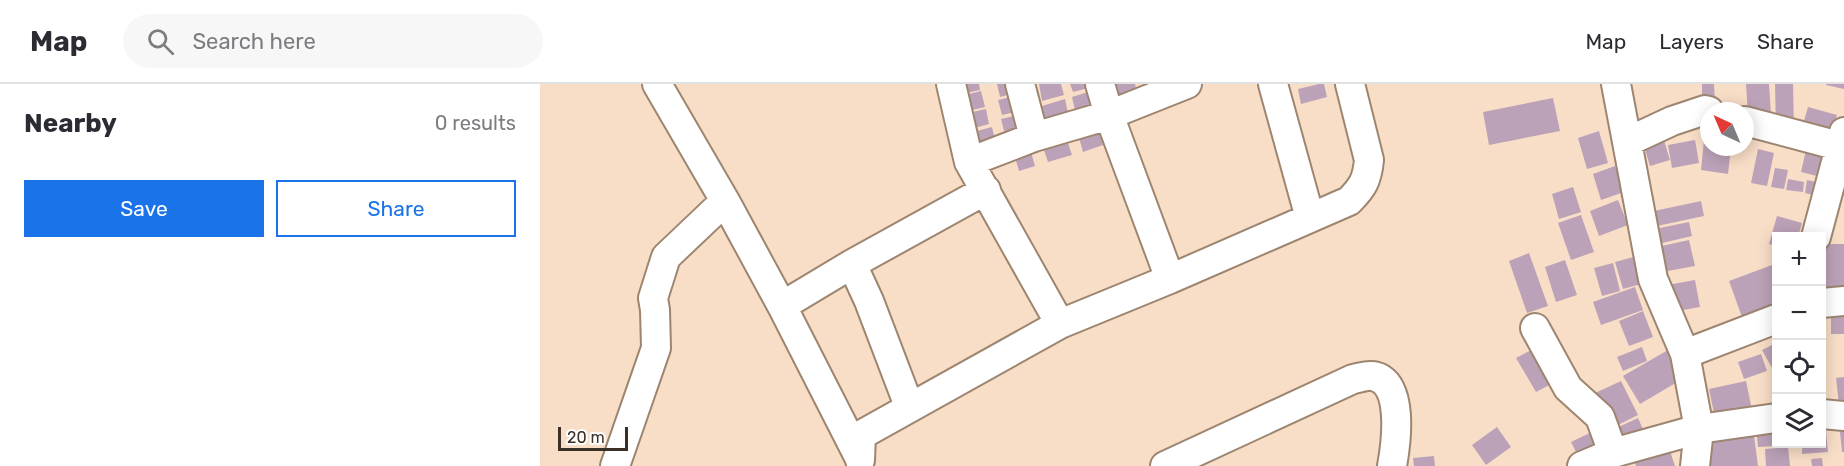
<!DOCTYPE html>
<html lang="en">
<head>
<meta charset="utf-8">
<style>
	:root { --surface:#fff; --page:#f7f7f7; --text:#2b2b33; --muted:#7c7c81; --line:#e1e1e2; --accent:#1a73e8 }
	body { margin:0; font-family:Rubik,sans-serif; background:var(--page); color:var(--text) }
	.controls { position:absolute; right:18px; bottom:18px; display:grid; overflow:hidden; border-radius:0px; box-shadow:0 3px 15px #0003 }
	.controls button { width:54px; height:54px; display:grid; place-items:center; padding:0; border:0; border-bottom:2px solid var(--line); background:var(--surface); color:var(--text); font:30px sans-serif }
	.compass { position:absolute; left:1160px; top:18px; width:54px; height:54px; border-radius:50%; background:var(--surface); box-shadow:0 3px 15px #0003; rotate:316deg }
	.scale { position:absolute; left:18px; bottom:15px; width:70px; box-sizing:border-box; padding-left:6px; border:3px solid #3a3027; border-top:0; font-size:16px; line-height:21px; white-space:nowrap; color:#3a3027; -webkit-text-stroke:4px #fff; paint-order:stroke }
	.list { margin:0; padding:0; list-style:none }
	h2 { display:flex; justify-content:space-between; align-items:center; height:78px; margin:0; padding:0 24px; font-size:26px }
	h2 small { font-size:20px; font-weight:400; color:var(--muted) }
	.actions { display:flex; gap:12px; padding:18px 24px }
	.actions a { flex:1; padding:14px 0; border:2px solid var(--accent); border-radius:0px; text-align:center; font-size:21px; color:var(--accent) }
	.actions .main { background:var(--accent); color:#fff }
	.icon { flex:none; width:33px; height:33px; fill:none; stroke:currentColor; stroke-width:2; stroke-linecap:round; stroke-linejoin:round }
	.map { position:relative; flex:none; width:1304px; height:382px; overflow:hidden }
	header { display:flex; align-items:center; gap:36px; box-sizing:border-box; height:84px; padding:0 30px; background:var(--surface); border-bottom:2px solid var(--line) }
	header strong { font-size:28px }
	nav { display:flex; gap:33px; margin-inline-start:auto; font-size:21px }
	.search { width:420px; height:54px; background:var(--page); display:flex; align-items:center; gap:15px; box-sizing:border-box; padding:0 21px; border-radius:33px; color:var(--muted); font-size:22px }
	main { display:flex }
	aside { flex:1; background:var(--surface) }
	.map>svg:first-child { display:block }
</style>
</head>
<body>
<header>
<strong>Map</strong>
<div class="search"><svg class="icon" aria-label="search" viewBox="0 0 24 24"><circle cx="10" cy="10" r="6"/><path d="M15 15l6 6"/></svg>Search here</div>
<nav><a>Map</a><a>Layers</a><a>Share</a></nav>
</header>
<main>
<aside>
<h2>Nearby<small>0 results</small></h2>
<ul class="list">
</ul>
<div class="actions"><a class="main">Save</a><a>Share</a></div>
</aside>
<div class="map">
<svg width="1304" height="382" viewBox="0 0 1304 382">
	<rect width="100%" height="100%" fill="#f9dec7"/>
	<!-- building -->
	<path fill="#bca2b8" d="M419,0H439L440,6L422,10Z
		M457,0H473L475,9L460,13Z
		M499,0H521L524,11L502,17Z
		M530,0H551L552,3L533,8Z
		M567,0H595L597,9L571,15Z
		M779,0H784L787,13L761,20L758,5Z
		M1162,0H1174L1175,17H1162Z
		M1206,0H1229L1231,30L1208,32Z
		M1235,0H1253L1254,43L1236,44Z
		M1286,0H1304V5L1286,1Z
		M441,7L445,23L424,28L421,12Z
		M551,7L555,20L535,26L532,13Z
		M475,12L479,27L462,31L458,16Z
		M1013,14L1020,47L949,61L943,28Z
		M525,15L528,29L505,35L502,22Z
		M1268,23L1297,31L1291,54L1261,47Z
		M446,25L449,40L431,45L428,29Z
		M482,30L485,42L464,47L461,35Z
		M452,43L455,56L436,61L433,48Z
		M558,44L563,61L543,68L538,50Z
		M1165,45H1169V63H1191L1188,90L1161,86Z
		M1059,47L1068,79L1047,85L1038,54Z
		M1122,50L1130,76L1110,82L1102,56Z
		M526,53L532,71L508,78L502,60Z
		M1155,56L1159,79L1132,84L1128,61Z
		M1218,65L1234,69L1227,102L1211,99Z
		M1266,66L1286,70L1281,93L1261,88Z
		M491,68L495,82L479,87L475,73Z
		M1075,82L1084,108L1061,116L1053,90Z
		M1235,84L1248,86L1244,105L1231,103Z
		M1248,95L1264,98L1263,108L1246,106Z
		M1267,96L1280,99L1278,112L1265,109Z
		M1033,103L1041,128L1019,135L1012,110Z
		M1078,116L1088,141L1059,152L1050,127Z
		M1161,117L1164,132L1117,142L1114,127Z
		M1041,131L1054,168L1031,176L1018,139Z
		M1237,132L1262,139L1258,153H1236V162L1229,160Z
		M1149,138L1152,152L1118,160L1115,145Z
		M1149,156L1155,182L1122,188L1117,163Z
		M1284,160H1304V204L1283,203Z
		M989,169L1008,222L987,229L969,177Z
		M1097,172L1105,199L1083,205L1075,178Z
		M1025,176L1037,211L1016,218L1005,183Z
		M1073,179L1080,207L1062,212L1054,184Z
		M1232,181L1236,195V220L1202,233L1189,197Z
		M1155,196L1160,223L1132,228L1127,201Z
		M1095,203L1103,226L1061,241L1053,218Z
		M1103,227L1113,253L1089,262L1079,237Z
		M1291,230H1304V250H1291Z
		M1236,259V284L1233,286L1222,266Z
		M1102,263L1107,277L1083,287L1077,273Z
		M995,264L1015,298L996,308L976,274Z
		M1128,266L1144,294L1100,320L1083,292Z
		M1221,270L1227,287L1204,295L1198,278Z
		M1304,293V320L1299,321L1296,294Z
		M1081,297L1098,331L1072,344L1055,309Z
		M1206,297L1213,331L1176,339L1169,305Z
		M1098,334L1105,350L1079,362L1072,346Z
		M1282,335H1285L1288,368L1262,370V360H1282Z
		M1236,339V362L1218,363L1216,341Z
		M957,343L971,363L946,381L932,361Z
		M1213,344L1218,382H1168L1164,351Z
		M1058,345L1068,365L1041,378L1031,358Z
		M1304,347V368H1302L1300,348Z
		M1127,358L1135,382H1096L1092,370Z
		M1248,363L1250,382H1226L1225,365Z
		M894,372L895,382H874L873,374Z
		M1282,374L1283,382H1272L1271,375Z"/>
	<g fill="none" stroke-linecap="round" stroke-linejoin="round">
		<!-- minor casing -->
		<g stroke="#9d8570" stroke-width="32">
			<path id="minor" d="M117,0L185,117L242,222
				M411,0L429,78L520,240
				M480,0L494,53
				M733,0L770,134
				M1076,0L1113,195L1145,270L1159,345L1155,382
				M1205,37L1299,62
				M1087,58L1132,37L1165,26L1169,27
				M429,78L494,53L569,31L647,0
				M1276,153L1304,48
				M312,180L329,217L369,322
				M630,195L809,117C823,103 827,96 829,76L810,0
				M1282,219L1304,217
				M995,244L1028,304L1060,333L1073,369
				M1145,270L1236,235
				M1282,330L1304,332
				M320,375L242,222L312,180L446,106
				M320,376L321,351L520,240L630,195L569,31L560,0
				M75,382L116,264L115,226L113,214L126,173L185,117
				M625,382L813,295C819,294 827,291 832,292C865,296 856,360 852,382
				M1042,382L1073,369L1159,345L1236,334"/>
		</g>
		<!-- minor -->
		<use href="#minor" stroke="#fff" stroke-width="28"/>
	</g>
</svg>
<div class="controls">
<button>+</button>
<button>−</button>
<button><svg class="icon" aria-label="locate" viewBox="0 0 24 24"><circle cx="12" cy="12" r="6"/><path d="M12 2v4M12 18v4M2 12h4M18 12h4"/></svg></button>
<button><svg class="icon" aria-label="layers" viewBox="0 0 24 24"><path d="M12 4l9 5-9 5-9-5zM3 14l9 5 9-5"/></svg></button>
</div>
<svg class="compass" viewBox="-18 -18 36 36"><path d="M0-13l5 13h-10z" fill="#e53935"/><path d="M0 13l5-13h-10z" fill="#7c7c81"/></svg>
<div class="scale">20 m</div>
</div>
</main>
</body>
</html>
